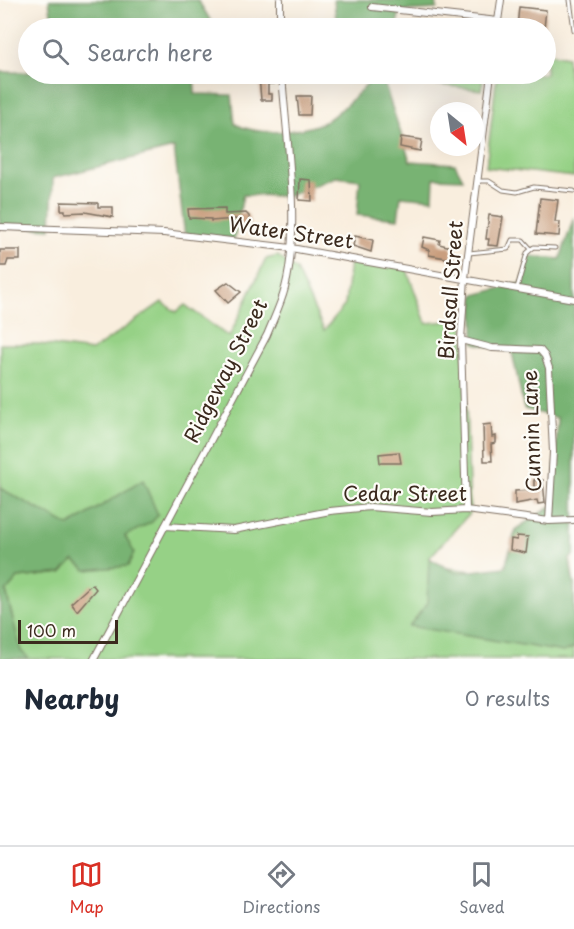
<!DOCTYPE html>
<html lang="en">
<head>
<meta charset="utf-8">
<style>
	:root { --surface:#fff; --page:#f2f2f3; --text:#1f2937; --muted:#747a83; --line:#e0e1e3; --accent:#d93025 }
	body { margin:0; font-family:"Playpen Sans",sans-serif; background:var(--page); color:var(--text) }
	.compass { position:absolute; left:430px; top:102px; width:54px; height:54px; border-radius:50%; background:var(--surface); box-shadow:0 6px 24px #0002; rotate:150deg }
	.scale { position:absolute; left:18px; bottom:15px; width:100px; box-sizing:border-box; padding-left:6px; border:3px solid #3b2a1e; border-top:0; font-size:16px; line-height:21px; white-space:nowrap; color:#3b2a1e; -webkit-text-stroke:4px #fdfcf7; paint-order:stroke }
	.list { margin:0; padding:0; list-style:none }
	h2 { display:flex; justify-content:space-between; align-items:center; height:78px; margin:0; padding:0 24px; font-size:26px }
	h2 small { font-size:20px; font-weight:400; color:var(--muted) }
	.icon { flex:none; width:33px; height:33px; fill:none; stroke:currentColor; stroke-width:2; stroke-linecap:round; stroke-linejoin:round }
	.map { position:relative; flex:none; width:574px; height:659px; overflow:hidden }
	.search { position:absolute; background:var(--surface); box-shadow:0 6px 24px #0002; left:18px; right:18px; top:18px; height:66px; display:flex; align-items:center; gap:15px; box-sizing:border-box; padding:0 21px; border-radius:33px; color:var(--muted); font-size:22px }
	.sheet { height:186px; background:var(--surface) }
	nav { display:flex; justify-content:space-around; align-items:center; box-sizing:border-box; height:84px; border-top:2px solid var(--line); background:var(--surface); font-size:16px; color:var(--muted) }
	nav a { display:grid; justify-items:center; gap:3px }
	nav .on { color:var(--accent) }
	.map>svg:first-child { display:block }
</style>
</head>
<body>
<div class="map">
<svg width="574" height="659" viewBox="0 0 574 659">
	<rect width="100%" height="100%" fill="#fdfcf7"/>
	<filter id="ink" filterUnits="userSpaceOnUse"><feTurbulence type="fractalNoise" baseFrequency=".0167" numOctaves="2"/><feDisplacementMap in="SourceGraphic" scale="12" xChannelSelector="R" yChannelSelector="G"/><feConvolveMatrix kernelMatrix="1 2 1 2 8 2 1 2 1" color-interpolation-filters="sRGB"/></filter>
	<filter id="wash" filterUnits="userSpaceOnUse"><feTurbulence type="fractalNoise" baseFrequency=".008" numOctaves="4" result="noise"/><feDisplacementMap in="SourceGraphic" scale="24" xChannelSelector="R" yChannelSelector="G"/><feGaussianBlur stdDeviation="1.35" result="paint"/><feColorMatrix in="noise" values="0 0 0 0 0 0 0 0 0 0 0 0 0 0 0 0 0 1.4 0 .05"/><feComposite in="paint" operator="in"/></filter>
	<g filter="url(#wash)">
		<rect width="100%" height="100%" fill="#f9eede"/>
		<!-- green -->
		<path fill="#96d186" stroke="#687e52" stroke-width="1.5" d="M546,53L567,57L574,114V177L486,167L497,74H546Z
			M396,74H484L481,90L390,79Z
			M278,256L296,270L324,330L345,305L350,261L406,267L426,323L463,320L470,513L430,557V566L574,583V659H30L21,652L6,591L18,578L61,573L80,555L0,565V344H39L92,351L162,302L176,312L185,305L229,337L266,259Z"/>
		<!-- forest -->
		<path fill="#78b373" stroke="#5a6e48" stroke-width="1.5" d="M49,0H198L215,28H53Z
			M334,0H436L437,9L400,11L396,28H337Z
			M0,72L194,74L195,94L232,95L235,124C259,136 297,133 322,123C336,117 356,95 368,84L367,74H386L384,83L410,161L455,164L463,179L434,178L433,199L401,196L398,219L357,215L360,180L336,177L287,196L243,195L234,239L185,236L174,148L53,178L51,229L0,226Z
			M574,217V555L570,559L574,588V648L563,652L409,626L427,604L429,558L456,573L505,567L516,529L553,505L558,418L524,409L512,352L474,343V295L522,283L529,256L560,259Z
			M143,480L158,515L152,522L125,536L134,552L128,566L86,570L74,560L61,573L18,578L6,592L21,651L30,659H0V488L69,526Z"/>
		<g id="blocks">
			<!-- building -->
			<path fill="#c99e7e" d="M519,7L546,10L544,28H517Z
				M273,75V84H268V94H272V100H261L259,76Z
				M297,96H311L310,115H299Z
				M401,137L422,140L420,151L400,147Z
				M300,179L311,180L312,201L299,200Z
				M540,198L558,200L555,222H560L559,236L536,234Z
				M61,202L98,203V207H113V217L85,212L65,213V210H61Z
				M225,208V214L246,213L249,216L250,224L240,225L236,219L211,221V219L189,218L188,209Z
				M489,215L503,217L498,246L488,245L489,239H486Z
				M355,236L373,240L371,252L353,246Z
				M424,237L440,240L439,244L451,247L453,250L452,259L429,255V250L422,247Z
				M0,250H20V260H8L6,266H0Z
				M228,282L241,292L228,303L216,290Z
				M491,424L492,437L496,436V443L491,444L492,461H484L483,425Z
				M399,452L401,463H380L379,454Z
				M534,480H543L545,503L538,504L537,500L515,504V491L534,490Z
				M517,536L528,537L526,553L510,550L511,539L517,540Z
				M92,584L96,589L77,611L71,603Z"/>
		</g>
	</g>
	<g filter="url(#ink)">
		<use href="#blocks" fill-opacity="0" stroke="#7e6f61" stroke-width="1.5"/>
		<g fill="none" stroke-linecap="round" stroke-linejoin="round">
			<!-- service casing -->
			<g stroke="#7e6f61" stroke-width="5">
				<path id="service" d="M570,0L574,30
					M478,181H489L503,190L517,192L534,187L574,191
					M469,253L508,249L512,240H523L531,249
					M517,288L527,253L534,247L555,248"/>
			</g>
			<!-- minor casing -->
			<g stroke="#7e6f61" stroke-width="8">
				<path id="minor" d="M280,0V28
					M372,7L498,21
					M497,28L501,0
					M0,227L164,233L291,248L574,299
					M461,340L492,348L540,350L545,356L549,368L553,452L549,521
					M466,510L461,340L465,278L491,74
					M165,526L234,530L330,511L370,507L432,512L466,510L549,521L574,520
					M94,659L267,335C273,320 281,304 285,288C301,228 286,137 282,74"/>
			</g>
			<!-- service -->
			<use href="#service" stroke="#fff" stroke-width="3"/>
			<!-- minor -->
			<use href="#minor" stroke="#fff" stroke-width="6"/>
		</g>
	</g>
	<g text-anchor="middle" stroke-width="4.5" stroke-linejoin="round" paint-order="stroke">
		<!-- street labels -->
		<g font-size="20" fill="#3b2a1e" stroke="#fdfcf7">
			<text transform="translate(291 233) rotate(8)" y="7">Water Street</text>
			<text transform="translate(451 290) rotate(-86)" y="7">Birdsall Street</text>
			<text transform="translate(226 371) rotate(-63)" y="7">Ridgeway Street</text>
			<text transform="translate(532 431) rotate(-92)" y="7">Cunnin Lane</text>
			<text x="405" y="501">Cedar Street</text>
		</g>
	</g>
</svg>
<svg class="compass" viewBox="-18 -18 36 36"><path d="M0-13l5 13h-10z" fill="#e53935"/><path d="M0 13l5-13h-10z" fill="#747a83"/></svg>
<div class="scale">100 m</div>
<div class="search"><svg class="icon" aria-label="search" viewBox="0 0 24 24"><circle cx="10" cy="10" r="6"/><path d="M15 15l6 6"/></svg>Search here</div>
</div>
<section class="sheet">
<h2>Nearby<small>0 results</small></h2>
<ul class="list">
</ul>
</section>
<nav>
<a class="on"><svg class="icon" aria-label="map" viewBox="0 0 24 24"><path d="M3 6l6-2 6 2 6-2v14l-6 2-6-2-6 2zM9 4v14M15 6v14"/></svg>Map</a>
<a><svg class="icon" aria-label="directions" viewBox="0 0 24 24"><path d="M12 3l9 9-9 9-9-9zM9 14v-3h6M13 9l2 2-2 2"/></svg>Directions</a>
<a><svg class="icon" aria-label="saved" viewBox="0 0 24 24"><path d="M7 4h10v16l-5-4-5 4z"/></svg>Saved</a>
</nav>
</body>
</html>
